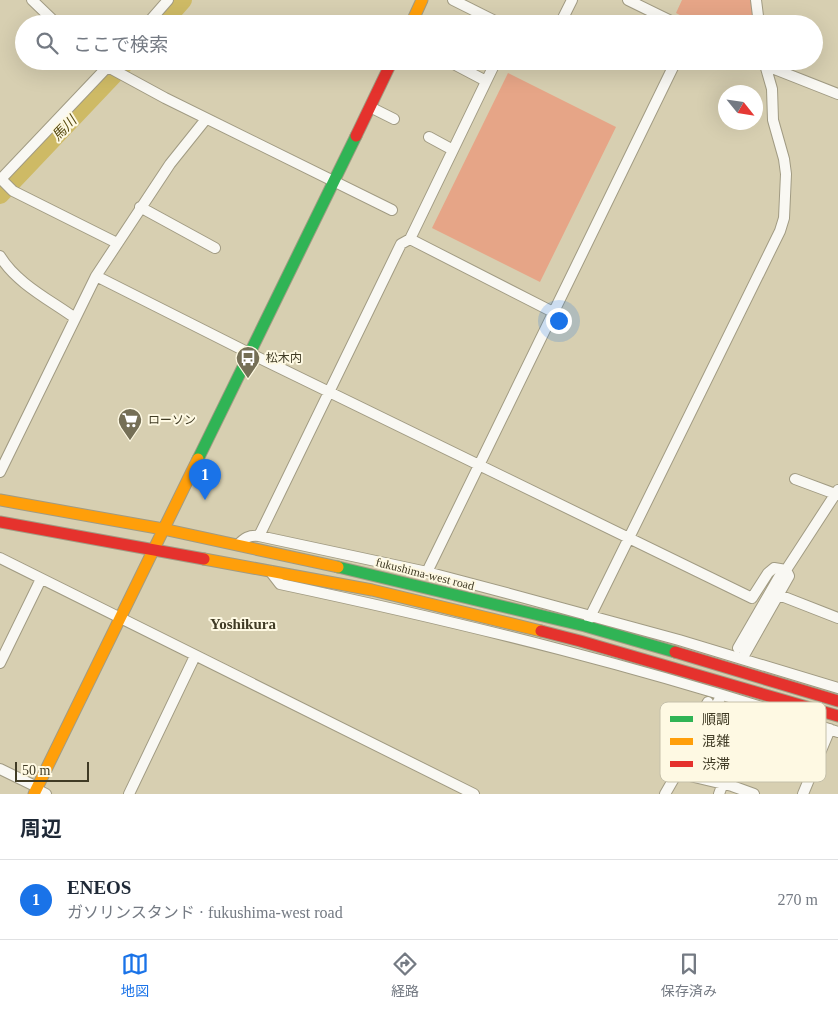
<!DOCTYPE html>
<html lang="ja">
<head>
<meta charset="utf-8">
<style>
	:root { --surface:#fff; --page:#f6f6f7; --text:#1f2937; --muted:#747a83; --line:#e0e1e3; --accent:#1a73e8 }
	body { margin:0; font-family:"Times New Roman","Noto Sans JP",serif; background:var(--page); color:var(--text) }
	.compass { position:absolute; left:718px; top:85px; width:45px; height:45px; border-radius:50%; background:var(--surface); box-shadow:0 5px 20px #0002; rotate:120deg }
	.scale { position:absolute; left:15px; bottom:12px; width:74px; box-sizing:border-box; padding-left:5px; border:2px solid #403b25; border-top:0; font-size:14px; line-height:18px; white-space:nowrap; color:#403b25; -webkit-text-stroke:4px #fef9e3; paint-order:stroke }
	.you { position:absolute; left:558px; top:320px; width:18px; height:18px; margin:-12px; border:4px solid #fff; border-radius:50%; background:#1a73e8; box-shadow:0 0 0 8px #1a73e833 }
	.badge { display:grid; place-items:center; width:32px; height:32px; border-radius:50%; background:var(--accent); color:#fff; font-size:16px; font-weight:700 }
	.pin { position:absolute; translate:-50% -41px; filter:drop-shadow(0 1px 2px #0008) }
	.pin::after { content:''; position:absolute; top:26px; width:18px; height:15px; background:inherit; clip-path:polygon(0 0,100% 0,50% 100%) }
	.list { margin:0; padding:0; list-style:none }
	h2 { display:flex; justify-content:space-between; align-items:center; height:65px; margin:0; padding:0 20px; font-size:21px }
	h2 small { font-size:16px; font-weight:400; color:var(--muted) }
	.list li { display:grid; grid-template-columns:32px 1fr auto; gap:15px; align-items:center; box-sizing:border-box; height:80px; padding:0 20px; border-top:1px solid var(--line) }
	.list b { display:block; font-size:19px; white-space:nowrap }
	.list p { margin:0; font-size:16px; white-space:nowrap; color:var(--muted) }
	.list em { font-size:16px; font-style:normal; color:var(--muted) }
	.icon { flex:none; width:28px; height:28px; fill:none; stroke:currentColor; stroke-width:2; stroke-linecap:round; stroke-linejoin:round }
	.map { position:relative; flex:none; width:838px; height:794px; overflow:hidden }
	.search { position:absolute; background:var(--surface); box-shadow:0 5px 20px #0002; left:15px; right:15px; top:15px; height:55px; display:flex; align-items:center; gap:12px; box-sizing:border-box; padding:0 18px; border-radius:28px; color:var(--muted); font-size:19px }
	.sheet { height:145px; background:var(--surface) }
	nav { display:flex; justify-content:space-around; align-items:center; box-sizing:border-box; height:70px; border-top:1px solid var(--line); background:var(--surface); font-size:14px; color:var(--muted) }
	nav a { display:grid; justify-items:center; gap:2px }
	nav .on { color:var(--accent) }
	.map>svg:first-child { display:block }
</style>
</head>
<body>
<div class="map">
<svg width="838" height="794" viewBox="0 0 838 794">
	<rect width="100%" height="100%" fill="#d7cfb1"/>
	<!-- green -->
	<path fill="#e6a587" d="M682,0H754L756,24H697L676,13Z
		M508,73L616,127L540,282L432,228Z"/>
	<g fill="none" stroke-linecap="round" stroke-linejoin="round">
		<!-- river -->
		<path stroke="#ceba65" stroke-width="18" d="M162,24L183,0
			M0,195L127,61"/>
		<!-- street casing -->
		<g stroke="#a19b83" stroke-width="12">
			<path id="street" d="M32,0L57,24
				M453,0L501,24
				M628,0L677,24
				M756,0L759,24
				M147,24L168,0
				M560,24L572,0
				M97,61L165,98L392,210
				M448,61L486,81
				M496,61L410,239L553,312
				M754,61L838,94
				M370,107L394,119
				M429,137L453,150
				M1,179L13,191L117,243
				M0,180L113,61
				M140,207L215,248
				M0,256C16,283 50,300 75,318
				M96,276L249,353L752,598L768,573L774,568L786,570
				M0,472L96,276L170,164L206,119
				M795,479L838,495
				M259,536L401,244L410,239
				M238,545C244,538 249,535 259,536L427,572L510,594L679,640L838,688
				M0,558L474,794
				M270,571L280,584C468,624 656,670 838,732
				M427,572L676,61
				M779,595L838,618
				M589,619L780,231L784,218L786,174L784,159L773,120L772,89L764,61
				M738,648L779,577L786,570
				M742,659L789,576L786,570L838,490
				M0,663L41,579
				M708,702L672,766L677,773L732,786L754,794
				M0,769L37,787
				M36,789L46,794
				M129,794L195,656
				M665,794L722,695
				M719,794L723,783
				M803,794L830,729"/>
		</g>
		<!-- fast casing -->
		<g stroke="#a19b83" stroke-width="13">
			<path id="fast" d="M198,459L356,136
				M338,567L585,626L675,652"/>
		</g>
		<!-- slow casing -->
		<g stroke="#a19b83" stroke-width="13">
			<path id="slow" d="M411,24L422,0
				M0,500L163,529L338,567
				M204,559L372,590L541,631
				M34,794L198,459"/>
		</g>
		<!-- jam casing -->
		<g stroke="#a19b83" stroke-width="13">
			<path id="jam" d="M356,136L392,61
				M0,522L204,559
				M541,631L580,641L838,716
				M675,652L838,701"/>
		</g>
		<!-- street -->
		<use href="#street" stroke="#f9f8f3" stroke-width="10"/>
		<!-- fast -->
		<use href="#fast" stroke="#30b455" stroke-width="11"/>
		<!-- slow -->
		<use href="#slow" stroke="#ff9f0a" stroke-width="11"/>
		<!-- jam -->
		<use href="#jam" stroke="#e5322d" stroke-width="11"/>
	</g>
	<!-- icons -->
	<defs>
		<g id="bus-pin" transform="scale(1.25)"><path d="M0 17L-7.5 6A9.5 9.5 0 1 1 7.5 6Z" fill="#756f56" stroke="#fef9e3"/><path d="M-5-6H5V4H4V6H2V4H-2V6H-4V4H-5ZM-3.5-4V0h7V-4ZM-3.5 1.2v1.5H-2V1.2ZM2 1.2v1.5H3.5V1.2Z" fill="#fff"/></g>
		<g id="supermarket-pin" transform="scale(1.25)"><path d="M0 17L-7.5 6A9.5 9.5 0 1 1 7.5 6Z" fill="#756f56" stroke="#fef9e3"/><path d="M-6-5.5h2.5l.6 2H6L4.5 2H-2.5L-4.4-4H-6ZM-1.5 3.2a1.3 1.3 0 1 0 .1 0ZM3 3.2a1.3 1.3 0 1 0 .1 0Z" fill="#fff"/></g>
	</defs>
	<g fill-rule="evenodd">
		<use href="#bus-pin" x="248" y="358"/>
		<use href="#supermarket-pin" x="130" y="420"/>
	</g>
	<g text-anchor="middle" stroke-width="4" stroke-linejoin="round" paint-order="stroke">
		<!-- poi labels -->
		<g font-size="12" fill="#403b25" stroke="#fef9e3" text-anchor="start">
			<text x="266" y="362">松木内</text>
			<text x="148" y="424">ローソン</text>
		</g>
		<!-- street labels -->
		<g font-size="12" fill="#403b25" stroke="#fef9e3">
			<text transform="translate(425 574) rotate(14)" y="4">fukushima-west road</text>
		</g>
		<!-- water labels -->
		<g font-size="14" font-style="italic" fill="#584b11" stroke="#fef9e3">
			<text transform="translate(64 128) rotate(-46)" y="5">馬川</text>
		</g>
		<!-- quarter labels -->
		<g font-size="15" font-weight="bold" fill="#403b25" stroke="#fef9e3">
			<text x="243" y="629">Yoshikura</text>
		</g>
	</g>
	<!-- legend -->
	<rect x="660" y="702" width="166" height="80" rx="8" fill="#fef9e3" stroke="#c5c0aa" stroke-width="1"/>
	<rect x="670" y="716" width="23" height="6" fill="#30b455"/>
	<rect x="670" y="738" width="23" height="7" fill="#ff9f0a"/>
	<rect x="670" y="761" width="23" height="6" fill="#e5322d"/>
	<g font-size="14" fill="#403b25">
		<text x="702" y="724">順調</text>
		<text x="702" y="746">混雑</text>
		<text x="702" y="769">渋滞</text>
	</g>
</svg>
<svg class="compass" viewBox="-18 -18 36 36"><path d="M0-13l5 13h-10z" fill="#e53935"/><path d="M0 13l5-13h-10z" fill="#747a83"/></svg>
<div class="scale">50 m</div>
<div class="you"></div>
<div class="pin badge" style="left:205px;top:500px">1</div>
<div class="search"><svg class="icon" aria-label="search" viewBox="0 0 24 24"><circle cx="10" cy="10" r="6"/><path d="M15 15l6 6"/></svg>ここで検索</div>
</div>
<section class="sheet">
<h2>周辺<small></small></h2>
<ul class="list">
<li><span class="badge">1</span><div><b>ENEOS</b><p>ガソリンスタンド · fukushima-west road</p></div><em>270 m</em></li>
</ul>
</section>
<nav>
<a class="on"><svg class="icon" aria-label="map" viewBox="0 0 24 24"><path d="M3 6l6-2 6 2 6-2v14l-6 2-6-2-6 2zM9 4v14M15 6v14"/></svg>地図</a>
<a><svg class="icon" aria-label="directions" viewBox="0 0 24 24"><path d="M12 3l9 9-9 9-9-9zM9 14v-3h6M13 9l2 2-2 2"/></svg>経路</a>
<a><svg class="icon" aria-label="saved" viewBox="0 0 24 24"><path d="M7 4h10v16l-5-4-5 4z"/></svg>保存済み</a>
</nav>
</body>
</html>
